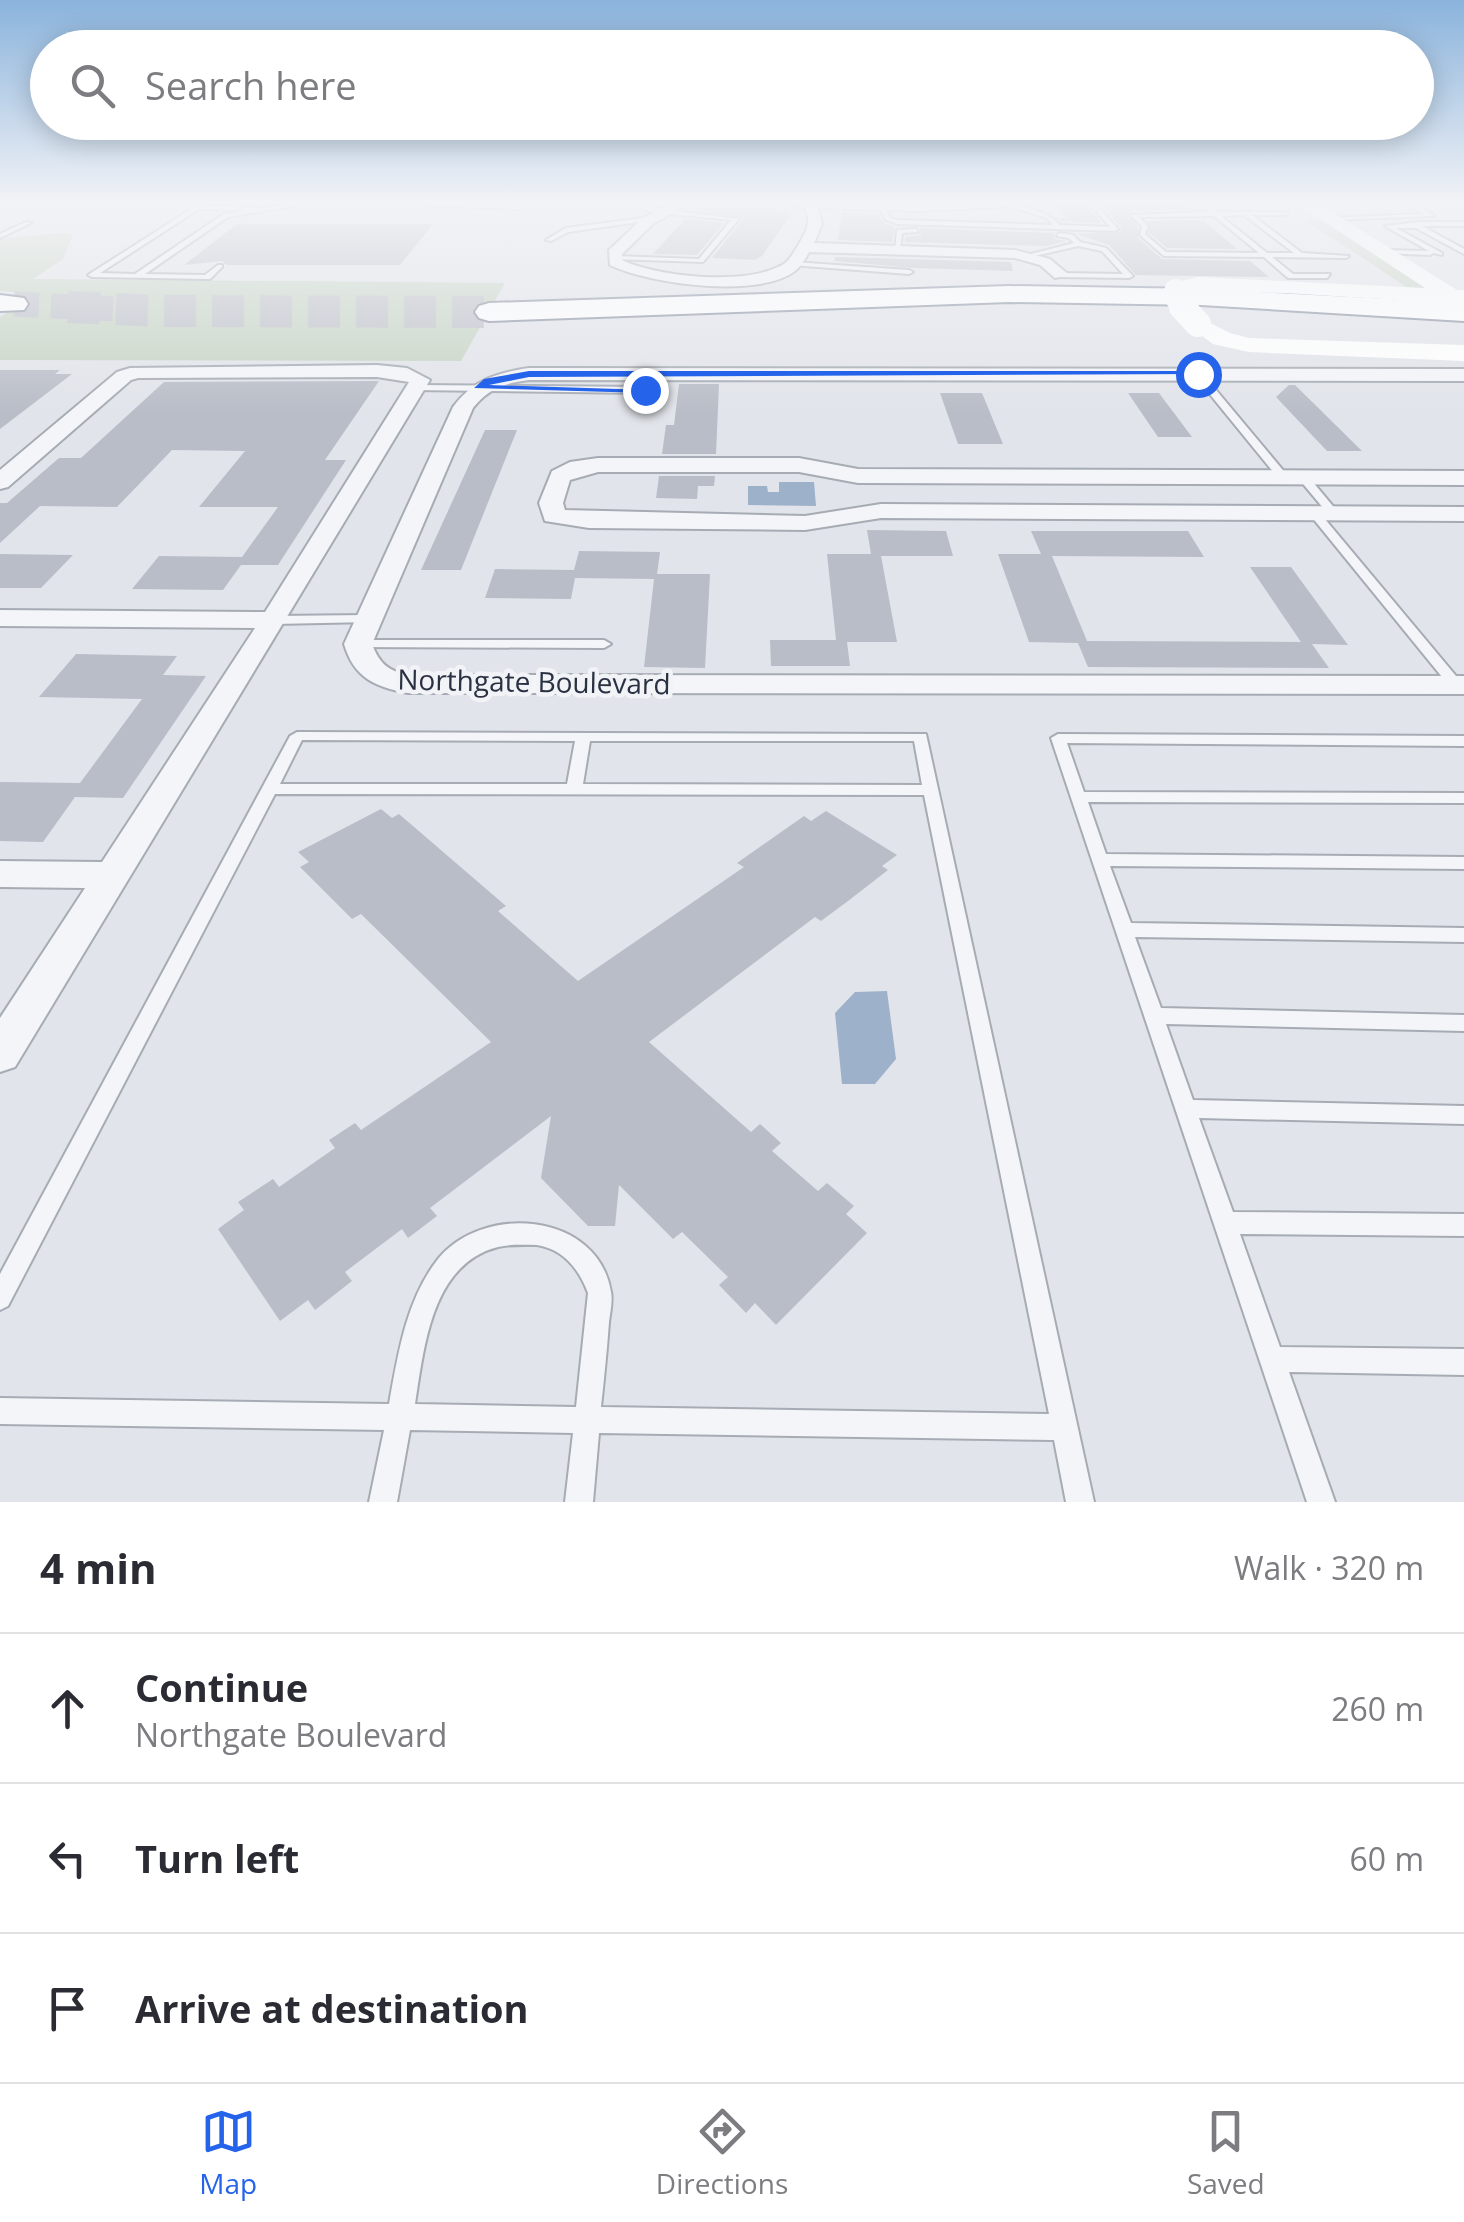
<!DOCTYPE html>
<html lang="en">
<head>
<meta charset="utf-8">
<style>
	:root { --surface:#fff; --page:#f2f2f3; --text:#2b2b33; --muted:#7c7c81; --line:#e1e1e2; --accent:#2563eb }
	body { margin:0; font-family:"Open Sans",sans-serif; background:var(--page); color:var(--text) }
	.stop { position:absolute; width:30px; height:30px; margin:-22px; border:8px solid #2563eb; border-radius:50%; background:#fff }
	.stop.end { background:#2563eb; border-color:#fff; box-shadow:0 2px 10px #0008 }
	.list { margin:0; padding:0; list-style:none }
	h2 { display:flex; justify-content:space-between; align-items:center; height:130px; margin:0; padding:0 40px; font-size:42px }
	h2 small { font-size:32px; font-weight:400; color:var(--muted) }
	.list li { display:grid; grid-template-columns:65px 1fr auto; gap:30px; align-items:center; box-sizing:border-box; height:150px; padding:0 40px; border-top:2px solid var(--line) }
	.list b { display:block; font-size:38px; white-space:nowrap }
	.list p { margin:0; font-size:32px; white-space:nowrap; color:var(--muted) }
	.list em { font-size:32px; font-style:normal; color:var(--muted) }
	.icon { flex:none; width:55px; height:55px; fill:none; stroke:currentColor; stroke-width:2; stroke-linecap:round; stroke-linejoin:round }
	.map { position:relative; flex:none; width:1464px; height:1502px; overflow:hidden }
	.search { position:absolute; background:var(--surface); box-shadow:0 5px 25px #0003; left:30px; right:30px; top:30px; height:110px; display:flex; align-items:center; gap:25px; box-sizing:border-box; padding:0 35px; border-radius:55px; color:var(--muted); font-size:38px }
	.sheet { height:580px; background:var(--surface) }
	nav { display:flex; justify-content:space-around; align-items:center; box-sizing:border-box; height:140px; border-top:2px solid var(--line); background:var(--surface); font-size:28px; color:var(--muted) }
	nav a { display:grid; justify-items:center; gap:5px }
	nav .on { color:var(--accent) }
	.map>svg:first-child { display:block }
</style>
</head>
<body>
<div class="map">
<svg width="1464" height="1502" viewBox="0 0 1464 1502">
	<rect width="100%" height="100%" fill="#e1e4ea"/>
	<!-- green -->
	<path fill="#c6d4c3" d="M1305,220L1322,221L1427,288H1408Z
		M60,233L73,234L63,259L33,279L505,283L461,361L0,360V317L35,294L0,291V239Z"/>
	<!-- water -->
	<path fill="#9db1ca" d="M779,482H814L816,506L748,505V486H767L768,492H779Z
		M887,991L896,1059L875,1084H842L835,1013L855,992Z"/>
	<!-- building -->
	<path fill="#b9bdc7" d="M1054,203H1085L1101,223L1062,221L1058,218H1067Z
		M1100,203H1183L1190,209L1130,211L1126,215L1138,227V238L1162,259L1250,261L1269,277L1136,275L1109,245L1077,234L1120,232L1121,227Z
		M698,207H718L793,211L762,256L755,260L712,258L743,219L695,210Z
		M842,212L878,214L885,224L895,227L892,242L838,240Z
		M685,219L724,223L697,255L653,254Z
		M1203,220L1237,249L1167,248L1149,233L1148,221Z
		M237,224H433L400,265H226L222,261L184,265Z
		M920,228L1055,233L1054,239L1066,241L1046,246L905,242V237L921,235Z
		M835,257L1011,262L1013,271L914,268L834,261Z
		M0,370H60L55,374H72L0,429Z
		M379,381L325,460H346L278,565H241L223,590L132,589L159,556L242,557L278,507H199L245,451L172,450L117,507L40,506L0,543V503H7L59,458H81L164,382Z
		M679,384H719L716,454H662L666,425H674Z
		M1289,385H1295L1362,451H1327L1276,397Z
		M940,393H982L1003,444H958Z
		M1128,393H1159L1192,437H1158Z
		M485,430H517L461,570H421Z
		M659,476H715L714,486H698L697,499L656,498Z
		M867,530L946,531L953,556H881L897,642H847L850,666H771L770,640H836L827,554H871Z
		M1031,531H1188L1204,557L1052,556L1087,641L1301,642L1250,567H1291L1348,645L1312,644L1329,668L1088,667L1078,643L1029,642L998,554H1041Z
		M579,551L660,552L657,574H710L705,668L644,667L654,579L575,578L571,599L485,598L495,569L574,570Z
		M0,554L73,555L41,588H0Z
		M76,654L177,656L163,675L206,676L123,798L75,797L43,842L0,841V782L80,783L142,699L39,697Z
		M381,809L392,818L399,814L506,906L498,911L578,981L744,867L737,863L804,816L811,821L826,811L897,855L882,866L888,870L848,901L821,921L815,917L649,1042L751,1132L760,1124L781,1143L772,1151L818,1191L827,1183L854,1206L846,1214L867,1233L776,1325L755,1303L746,1313L719,1285L728,1277L682,1232L673,1239L619,1185L615,1226H588L541,1178L551,1116L430,1208L437,1216L408,1238L402,1229L345,1272L352,1281L315,1310L308,1300L280,1321L218,1229L244,1210L238,1202L273,1179L279,1187L335,1148L329,1140L355,1123L361,1130L491,1042L361,914L352,919L300,867L309,862L298,852Z"/>
	<g fill="none" stroke-linecap="round" stroke-linejoin="round">
		<!-- motorway-tunnel-far1 -->
		<path stroke="#bcc0c8" stroke-width="25" stroke-dasharray="25 12" stroke-linecap="butt" d="M14,304L120,309"/>
		<!-- motorway-tunnel -->
		<path stroke="#bcc0c8" stroke-width="32" stroke-dasharray="32 16" stroke-linecap="butt" d="M68,307L162,311L489,312"/>
		<!-- service casing -->
		<g stroke="#a6abb4" stroke-width="4">
			<path id="service" d="M299,203H313L228,217L145,274L205,275L218,265H222V267L210,279L92,277L88,275L196,206L264,208ZM199,209L246,210L224,214L135,274L100,273Z
				M374,203L518,205L529,203L519,209Z
				M636,203H643L652,208L739,219L703,262L612,259L614,256L699,259L731,220L650,212Z
				M876,203H882L890,218L898,220L1053,225L1047,218L998,203C1017,202 1047,211 1060,225L1110,227L1089,203H1095L1118,229L1115,231L898,224L886,220Z
				M1199,203H1205L1217,212H1288L1286,215H1252L1302,253L1349,256L1346,258L1272,257L1293,274H1330L1327,278H1288L1264,257L1164,256L1140,235L1142,226L1130,215L1209,212ZM1244,215L1294,253H1267L1221,216ZM1214,216L1259,253L1166,252L1145,234L1148,226L1139,217Z
				M1405,203H1412L1435,216L1328,220L1325,218L1424,214Z
				M1458,203H1464V207Z
				M651,217L653,220L568,232L551,241L546,240L566,228Z
				M26,222L31,223L0,238V234Z
				M1419,222H1464V226H1422L1464,249V254L1416,228H1396L1442,253V255L1433,253L1430,255L1381,253L1383,250L1429,251L1385,226Z
				M916,229L918,232L902,233L900,250L895,251L897,230Z
				M1059,233L1073,235L1080,242L1106,248L1133,276L1129,278L1058,277L1061,273L1123,274L1102,251L1078,246L1026,258L1023,256L1074,243L1069,238L1057,236Z
				M793,262L909,270L913,272L909,274L791,265Z
				M1195,372H1201L1287,475V479H1279L1195,376Z
				M417,385L645,387L650,390L645,393L414,390L412,388Z
				M1299,475H1307L1337,511V515H1329L1299,479Z
				M1315,511L1319,512L1461,682L1463,685L1461,688H1451L1311,516V512Z
				M367,615L372,616L373,619L372,622L274,624L268,620L274,616Z
				M358,640H604L611,644L604,648L353,647L351,644Z
				M297,732L926,734L1094,1502H1066L1054,1440L599,1433L593,1502H565L573,1433L410,1430L397,1502H369L384,1430L0,1424V1398L389,1404C398,1354 406,1300 438,1259C483,1203 598,1212 611,1292C613,1301 610,1313 609,1322C607,1351 604,1379 601,1407L1049,1414L924,795L275,794L8,1306L0,1310V1274L290,736ZM302,740L575,741L567,784H280ZM590,741H914L922,785L583,784ZM537,1245C563,1249 579,1269 588,1293L576,1407L415,1404C424,1348 431,1264 498,1247C510,1244 524,1245 537,1245Z
				M1058,734L1464,736V746L1067,743L1084,792L1464,793V803L1088,802L1106,854L1464,857V869L1110,866L1131,923L1464,928V942L1135,937L1161,1008L1464,1015V1031L1166,1024L1193,1100L1464,1106V1124L1199,1118L1233,1212L1464,1214V1236L1240,1234L1280,1347L1464,1349V1375L1289,1372L1335,1502H1307L1051,738Z"/>
		</g>
		<!-- minor casing -->
		<g stroke="#a6abb4" stroke-width="4">
			<path id="minor" d="M674,203H690L653,224L622,254V260C658,277 741,285 778,267C789,263 793,253 799,244C806,231 812,223 805,208L788,203H1008L1002,207L918,211L818,208L822,224L814,243L1015,250L1050,259L1069,275L1055,278L1040,265L1015,258L809,252C806,258 801,266 795,271C758,299 649,284 610,265L609,250L643,218Z
				M377,365L407,368L430,380L15,1067L0,1072V1018L85,888L0,887V861L102,862L255,628L0,626V610L265,612L409,382L377,377L138,378L131,380L8,487L0,489V470L117,372L130,368Z
				M529,368L1464,369V381L529,380C505,383 488,389 473,408L372,644C379,663 388,671 408,675L1464,676V694L408,693C375,687 354,678 344,644L453,407C473,380 496,373 529,368Z
				M598,458H799L858,469L1464,471V485L858,483L799,472H598L570,480L563,503L565,510L805,516L881,504L1464,507V521L881,518L805,530L589,528L545,521L539,503L552,471L570,462Z"/>
		</g>
		<!-- motorway casing -->
		<g stroke="#8991a1" stroke-width="4">
			<path id="motorway" d="M1009,286L1201,289L1464,303V321L1201,305L1009,302L489,321L479,318L475,312L479,306L489,303Z
				M0,295L24,298L28,304L24,310L0,311Z"/>
		</g>
		<!-- service -->
		<use href="#service" fill="#f4f5f8" fill-rule="evenodd"/>
		<!-- minor -->
		<use href="#minor" fill="#f4f5f8" fill-rule="evenodd"/>
		<!-- secondary -->
		<path fill="#fff" fill-rule="evenodd" d="M1297,203H1318L1457,290H1464V304L1284,293L1198,291L1175,296L1164,289L1167,284L1198,277L1425,288Z
			M1198,317L1230,333L1249,338L1464,345V361L1249,352L1213,344L1186,324L1190,319Z"/>
		<!-- motorway -->
		<use href="#motorway" fill="#fff" fill-rule="evenodd"/>
		<!-- secondary-bridge-far1 -->
		<path stroke="#fff" stroke-width="20" d="M1175,289L1176,300L1184,309"/>
		<!-- secondary-bridge -->
		<path stroke="#fff" stroke-width="26" d="M1182,307L1198,324"/>
	</g>
	<!-- sky -->
	<linearGradient id="sky" x2="0" y2="1"><stop stop-color="#8ab3dc"/><stop offset="0.49" stop-color="#f2f3f6"/><stop offset="1" stop-color="#f2f3f6" stop-opacity="0"/></linearGradient>
	<rect width="1464" height="413" fill="url(#sky)"/>
	<!-- route -->
	<path fill="#2563eb" d="M529,371H1198L1202,374L529,377L489,385L650,390L645,393L474,388L484,379Z"/>
	<g text-anchor="middle" stroke-width="9" stroke-linejoin="round" paint-order="stroke">
		<!-- far-street labels -->
		<g font-size="28" fill="#2a3142" stroke="#f1f3f7">
			<text transform="translate(534 682) rotate(1)" y="10">Northgate Boulevard</text>
		</g>
	</g>
</svg>
<div class="stop" style="left:1198px;top:374px"></div>
<div class="stop end" style="left:645px;top:390px"></div>
<div class="search"><svg class="icon" aria-label="search" viewBox="0 0 24 24"><circle cx="10" cy="10" r="6"/><path d="M15 15l6 6"/></svg>Search here</div>
</div>
<section class="sheet">
<h2>4 min<small>Walk · 320 m</small></h2>
<ul class="list">
<li><svg class="icon" aria-label="ahead" viewBox="0 0 24 24"><path d="M12 20V5M6 11l6-6 6 6"/></svg><div><b>Continue</b><p>Northgate Boulevard</p></div><em>260 m</em></li>
<li><svg class="icon" aria-label="left" viewBox="0 0 24 24"><path d="M17 20v-9H6M10 6l-5 5 5 5"/></svg><div><b>Turn left</b></div><em>60 m</em></li>
<li><svg class="icon" aria-label="arrive" viewBox="0 0 24 24"><path d="M6 21V4h12l-3 4 3 4H6"/></svg><div><b>Arrive at destination</b></div></li>
</ul>
</section>
<nav>
<a class="on"><svg class="icon" aria-label="map" viewBox="0 0 24 24"><path d="M3 6l6-2 6 2 6-2v14l-6 2-6-2-6 2zM9 4v14M15 6v14"/></svg>Map</a>
<a><svg class="icon" aria-label="directions" viewBox="0 0 24 24"><path d="M12 3l9 9-9 9-9-9zM9 14v-3h6M13 9l2 2-2 2"/></svg>Directions</a>
<a><svg class="icon" aria-label="saved" viewBox="0 0 24 24"><path d="M7 4h10v16l-5-4-5 4z"/></svg>Saved</a>
</nav>
</body>
</html>
